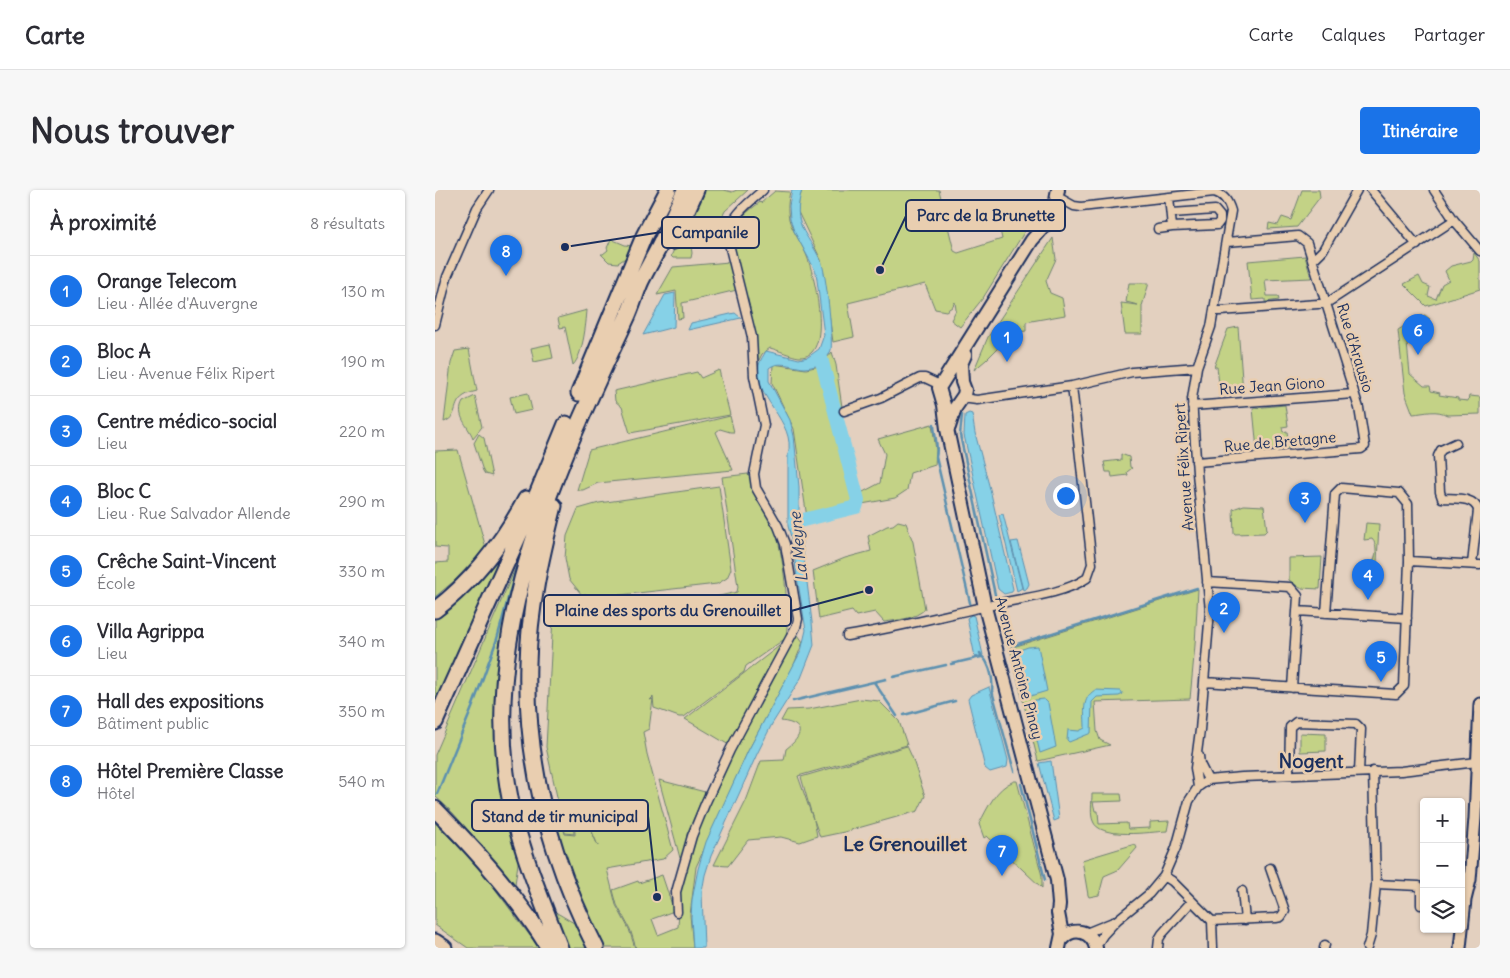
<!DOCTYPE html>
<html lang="fr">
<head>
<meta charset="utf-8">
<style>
	:root { --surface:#fff; --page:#f7f7f7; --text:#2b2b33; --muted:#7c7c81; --line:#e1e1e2; --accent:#1a73e8 }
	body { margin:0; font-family:Delius,sans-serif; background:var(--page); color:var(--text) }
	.controls { position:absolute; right:15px; bottom:15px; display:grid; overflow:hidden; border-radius:5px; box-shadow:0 1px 4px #0004 }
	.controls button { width:45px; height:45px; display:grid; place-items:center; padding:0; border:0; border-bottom:1px solid var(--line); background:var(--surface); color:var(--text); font:25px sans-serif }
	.you { position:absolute; left:630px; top:305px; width:18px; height:18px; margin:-12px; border:4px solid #fff; border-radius:50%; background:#1a73e8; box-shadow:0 0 0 8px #1a73e833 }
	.badge { display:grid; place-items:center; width:32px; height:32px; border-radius:50%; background:var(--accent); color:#fff; font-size:16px; font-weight:700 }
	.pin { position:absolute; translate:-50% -41px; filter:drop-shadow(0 1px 2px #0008) }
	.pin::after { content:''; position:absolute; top:26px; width:18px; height:15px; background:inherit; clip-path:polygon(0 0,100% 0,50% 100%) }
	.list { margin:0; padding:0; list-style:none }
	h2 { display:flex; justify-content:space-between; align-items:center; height:65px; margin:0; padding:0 20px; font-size:21px }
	h2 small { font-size:16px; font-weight:400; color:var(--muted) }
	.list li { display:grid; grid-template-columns:32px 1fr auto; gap:15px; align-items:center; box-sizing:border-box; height:70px; padding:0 20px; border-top:1px solid var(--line) }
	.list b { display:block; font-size:19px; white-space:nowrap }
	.list p { margin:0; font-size:16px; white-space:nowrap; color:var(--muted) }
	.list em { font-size:16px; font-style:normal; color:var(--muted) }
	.icon { flex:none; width:28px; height:28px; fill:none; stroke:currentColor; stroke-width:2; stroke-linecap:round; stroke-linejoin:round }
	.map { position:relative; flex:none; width:1045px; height:758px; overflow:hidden; border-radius:5px }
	header { display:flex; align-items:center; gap:30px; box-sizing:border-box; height:70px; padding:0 25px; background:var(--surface); border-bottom:1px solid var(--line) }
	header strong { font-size:24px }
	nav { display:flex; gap:28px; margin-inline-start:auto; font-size:18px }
	.intro { display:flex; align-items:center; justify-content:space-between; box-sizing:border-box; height:120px; padding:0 30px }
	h1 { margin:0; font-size:35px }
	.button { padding:12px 22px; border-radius:5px; background:var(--accent); color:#fff; font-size:18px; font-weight:700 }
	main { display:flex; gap:30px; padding:0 30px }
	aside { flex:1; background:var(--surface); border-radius:5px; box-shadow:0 1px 4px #0004 }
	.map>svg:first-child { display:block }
</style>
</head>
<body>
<header>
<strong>Carte</strong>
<nav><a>Carte</a><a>Calques</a><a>Partager</a></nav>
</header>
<div class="intro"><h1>Nous trouver</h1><a class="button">Itinéraire</a></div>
<main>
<aside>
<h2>À proximité<small>8 résultats</small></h2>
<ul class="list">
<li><span class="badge">1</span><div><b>Orange Telecom</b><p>Lieu · Allée d'Auvergne</p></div><em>130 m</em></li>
<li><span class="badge">2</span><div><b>Bloc A</b><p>Lieu · Avenue Félix Ripert</p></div><em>190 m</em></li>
<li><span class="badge">3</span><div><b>Centre médico-social</b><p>Lieu</p></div><em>220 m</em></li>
<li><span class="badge">4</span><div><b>Bloc C</b><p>Lieu · Rue Salvador Allende</p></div><em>290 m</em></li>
<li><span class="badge">5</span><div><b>Crêche Saint-Vincent</b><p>École</p></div><em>330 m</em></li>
<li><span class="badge">6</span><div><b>Villa Agrippa</b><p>Lieu</p></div><em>340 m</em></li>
<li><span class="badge">7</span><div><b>Hall des expositions</b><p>Bâtiment public</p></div><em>350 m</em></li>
<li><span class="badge">8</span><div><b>Hôtel Première Classe</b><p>Hôtel</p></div><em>540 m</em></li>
</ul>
</aside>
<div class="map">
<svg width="1045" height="758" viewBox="0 0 1045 758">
	<rect width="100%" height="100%" fill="#e3d0bf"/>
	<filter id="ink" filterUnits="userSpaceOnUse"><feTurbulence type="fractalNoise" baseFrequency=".02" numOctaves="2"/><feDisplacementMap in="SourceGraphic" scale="10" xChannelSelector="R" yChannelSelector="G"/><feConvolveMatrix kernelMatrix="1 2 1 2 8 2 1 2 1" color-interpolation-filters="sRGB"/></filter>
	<g filter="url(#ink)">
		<!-- green -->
		<path fill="#c3d286" stroke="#6f8072" d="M266,0H289L297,2L302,0H313L290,21L284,33L253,37L257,63L256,68H238L236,66L237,64Z
			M367,0H504L519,61L523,63L567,49L562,27L605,17L548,108L525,137L516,130L521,120L520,112L517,117L511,121L500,119L490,94L413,113L419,147L398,152L386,70L363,22L364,10Z
			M867,0H884L885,7L862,37L833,39L834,33L843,35L847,27L856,30Z
			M340,1L355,2C353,11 352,19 354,29C357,41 366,52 371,64C379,82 400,169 364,167C356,166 343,160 335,158L327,164L323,172C325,137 287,60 302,33C307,25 318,18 325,12L326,13Z
			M618,48L621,69L611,91L615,103L627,108L630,125L591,132V141L571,144L572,149L551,170L539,180L553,147Z
			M176,49L190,55L197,56L195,65L183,73L174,72L166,64H168L173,60L172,58Z
			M1039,63L1045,71V99L991,116L969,94L984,86L988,94L995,97L993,106L1001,109L1007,94L1014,90L1010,81L1016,76L1036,71L1038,69Z
			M870,66L876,88L830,90L832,106H843L844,110L830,112V109L817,110L813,71Z
			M294,72L302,100L247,113L248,128L243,129L241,101L222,105L238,77Z
			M694,93H714L707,116V144H690L686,113L703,115L691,112Z
			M152,120C151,134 148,165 138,175L130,137L125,138L123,128Z
			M990,125L995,129H987L971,143L975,184L989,196H995L996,201L1005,203L1004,205L1023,208V210L1033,211L1034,206L1045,207V224L1012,225C1002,219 990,223 978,224L970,203L963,140C974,134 977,127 990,125Z
			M803,137L808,202L797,203L796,201L785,202L782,177H779L793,139Z
			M115,154L118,168L99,172L96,158Z
			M34,159L42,201C11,208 28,225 9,232L16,173L20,161Z
			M397,162L401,175L407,217L400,226L413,289L421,309L420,315L372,328L359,239L337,193L338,174L371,179L385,176Z
			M284,180L295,225L195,243L187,217L180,211L179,201L262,182L266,188Z
			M93,203L97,220L79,224L75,207Z
			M40,206L47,237L38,248C33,235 20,226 28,212Z
			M850,215L853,236L847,237L848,242L852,241L854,258L822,260L818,218Z
			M295,226L299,242H295L285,239L281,242L298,280L163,293L148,300H142L154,260Z
			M497,234L501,260L500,275L475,283L472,300L460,308L427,314L426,303L445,293L450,264L443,249Z
			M44,244L49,248L57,286L50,284L48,281L39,253Z
			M23,260L51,358L19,391L0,407V373L13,372V358L0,357V261Z
			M686,264L694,267L695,277L697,278L692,282L693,285L677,287L676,282H671L669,272L686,270Z
			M313,284C317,293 319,304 324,313C329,321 336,328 339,336C348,361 355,422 351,448L311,476L309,482L249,527H244L219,518L218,507L215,510L218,509L214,539L208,542L212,564L238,660L228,669L172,679L181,715L194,739L200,758H170C146,713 127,667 115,617L124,619L130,644L140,645L139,622L148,621L163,656L148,620L138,621L139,644L130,643L111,557L118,427L136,417L203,416L223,412L280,407L302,402L303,397L287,287Z
			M284,296L296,379L292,388L282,394L176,406L147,405L134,389L130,368L132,346L143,319L164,313Z
			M809,315L829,316L832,340L829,343L799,344L798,319Z
			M90,319L0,523V423Z
			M463,331L471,333L478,352L490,419C480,429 463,430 449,432L440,422L421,426L417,421L384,429L378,381L410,368L436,361L433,346L452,336L458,335Z
			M931,333L944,334L941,392L925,393L926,376L936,375C942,368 943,355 937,349L929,350Z
			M94,346L64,513L85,660L80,694L18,623L0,606V565Z
			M887,367L885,399L865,398L854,390V368Z
			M763,399L760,455L755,509L660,512L662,541L665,550L675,555L603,571L575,458Z
			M361,442L368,452L358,477L313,561L261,677L255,725L258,758H201L195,739L182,715L178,700L203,691L204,693L227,685L239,721L217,729L223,745L243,737L245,705L258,650L296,564Z
			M348,453L349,455L302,537L294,555L250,529Z
			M426,509L444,511L464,531L472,555L363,586L378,629L366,587L472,556L477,567L490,606L483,621L409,642L385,647L379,630L382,646L365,652L346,647L313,650L293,676L279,675L311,611L326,571L349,570L351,559C368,546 371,534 346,531L352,520L374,519Z
			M865,543L891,544V561L865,562Z
			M224,590L270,602L252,644L249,668H245Z
			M579,591H582L607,686V698L552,646L549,648L544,634C553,617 561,598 579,591Z
			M657,604H686L687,611L658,612L660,621H663L664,634L692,633L693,639L715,638V632L734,631L732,641C716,642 664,650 658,631C655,624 657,612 657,604Z
			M0,633L43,676L104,758H33L0,735Z
			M700,654L702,658L683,680L669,686L664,705L654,707L653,705L647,670Z
			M117,720L139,733L153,758H133Z"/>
		<!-- water -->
		<path fill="#86d1e7" stroke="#5b90b0" d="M357,0H367C356,35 372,42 386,71C391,82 398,147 396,160C394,166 389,171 385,175C380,176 374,178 369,178C357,177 344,170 334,178V191L355,230L359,246L364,297V329L377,432L379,455L366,488L337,534L322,564L276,666L270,685L267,702L269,758H258L256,728L257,710L263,679L271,652L313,561L366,461L371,440L362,387L358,355L353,336V265C362,231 317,208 324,175C325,170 329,165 331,161L364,169L373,167L384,159L389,145L381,82L359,41L355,29L354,16Z
			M240,103L239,137L208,145L230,105Z
			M300,123L306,128L253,140L256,133Z
			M534,223L537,224L540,243L555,299L578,399L577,402L569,404L563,399L529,245L530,225Z
			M568,324L587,398L582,401L564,325Z
			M583,351L594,394L592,398L588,400L576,352Z
			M536,425L539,426L548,465L540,467L532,428Z
			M603,456L612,501L592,507L582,461L593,457Z
			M554,497L573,570L572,577L555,582L550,578L533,509L536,505Z
			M660,500L686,501L688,504L684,506L662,507L657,512L656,543L634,552L632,550L633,540L644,541L650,538C650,522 646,509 660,500Z
			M609,509L613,513L621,557L605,563L594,517L600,510Z
			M616,571L624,629L619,631L604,573Z"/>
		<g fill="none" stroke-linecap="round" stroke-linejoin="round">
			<!-- stream -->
			<path stroke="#5b90b0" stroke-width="2.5" d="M527,225L525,245L561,409
				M499,234C499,245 504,256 501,267L536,417
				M0,409L6,404
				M576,456L762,398
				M545,463C547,468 551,469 552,473C556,481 558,492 557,501L579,581
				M516,474L546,467
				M458,487L511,475
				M439,492L462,526
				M358,511L451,489
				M469,525L520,511
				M586,594L610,690
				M2,604L37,518L62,449L81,379"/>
			<!-- river -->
			<path stroke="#86d1e7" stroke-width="14" d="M360,332L421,317L423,310L386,168"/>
			<!-- minor casing -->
			<g stroke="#1b2f5e" stroke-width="11">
				<path id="minor" d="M936,0L982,55
					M999,0L1019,30L1045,61
					M621,6L639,16L646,17L779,2C789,5 793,11 796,21L776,137L762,177L757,209L762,283L775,421L765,540L760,578L763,597
					M737,23L780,20L785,26V31L782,35L737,37
					M723,39L737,37L734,7
					M878,70L888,60L922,0
					M779,121H785L883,114L895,111L1019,30
					M0,135L12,87L42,18L54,0
					M527,208L542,210L637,196L697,182L762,177
					M757,216L919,204
					M409,221L446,208L485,188H490L505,195
					M1021,253L1006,260L1003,266L1005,302L1007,308C1019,309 1039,306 1043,320L1037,374
					M761,272L926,259L930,256L924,218L872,53L863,46L792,52
					M974,371L1045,375
					M772,392L855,397L863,406L857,498
					M862,421L972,428
					M412,446C462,438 511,425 561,414C588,408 629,404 652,388L657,374L637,196
					M769,492L961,504L969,496L974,371L973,314L964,303L906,298L900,304L891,423
					M764,566L765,574L773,590
					M854,585L855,537L861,532L921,534L926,539L924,582
					M729,686L737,691L777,731L778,758
					M941,694L984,696L986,700V715
					M807,701L810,730
					M242,722L241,702L257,646L270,614L295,560L361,437L363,429L350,354L343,336L321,298L319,284L329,235L319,186L317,147L294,54C292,27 310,17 328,0
					M777,731L841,728L846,727L850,721L835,678
					M651,743L678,732
					M661,756L668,745L682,730L714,704L729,686L741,658L754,611L763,597L773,590L807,587L966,581L1042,572
					M723,758L724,749L727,744L757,711
					M889,758L890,755
					M932,758L936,745L941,694L938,581"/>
			</g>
			<!-- secondary casing -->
			<g stroke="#1b2f5e" stroke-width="15">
				<path id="secondary" d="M1025,758L1030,710L1035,690L1040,628L1045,514"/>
			</g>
			<!-- primary casing -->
			<g stroke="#1b2f5e" stroke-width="16">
				<path id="primary" d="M623,0C621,5 622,11 620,16C616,29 606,40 597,50L504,198L509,215L512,239L550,417L622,690L624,714L623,723L627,744L624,758
					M514,237L520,218L529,205L530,200L527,192L526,174L530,165
					M627,749C639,736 657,741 661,758"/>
			</g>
			<!-- motorway casing -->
			<g stroke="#1b2f5e" stroke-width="19">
				<path id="motorway" d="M238,51L261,0
					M144,203L209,46L233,0
					M119,316C106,367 94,420 93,473C90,575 115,668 161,758
					M0,420C38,391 69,350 91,309
					M0,532L101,307L131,234
					M0,619C43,662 82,706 114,758
					M0,752L9,758
					M125,758C105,705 82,653 73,597C46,429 125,273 193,125C198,114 201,102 206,91C212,79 219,67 225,55C234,37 241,18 250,0"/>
			</g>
			<!-- minor -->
			<use href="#minor" stroke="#e9ceb0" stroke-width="8"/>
			<!-- secondary -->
			<use href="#secondary" stroke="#e9ceb0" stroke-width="11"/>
			<!-- primary -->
			<use href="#primary" stroke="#e9ceb0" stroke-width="12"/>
			<!-- motorway -->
			<use href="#motorway" stroke="#e9ceb0" stroke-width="15"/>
		</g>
	</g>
	<g text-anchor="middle" stroke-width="5" stroke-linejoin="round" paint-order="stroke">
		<!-- street labels -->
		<g font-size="15" fill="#1b2f5e" stroke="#e9ceb0">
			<text transform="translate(920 158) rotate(73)" y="5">Rue d'Arausio</text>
			<text transform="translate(837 196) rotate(-4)" y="5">Rue Jean Giono</text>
			<text transform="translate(845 252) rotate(-5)" y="5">Rue de Bretagne</text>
			<text transform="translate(749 277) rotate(-94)" y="5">Avenue Félix Ripert</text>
			<text transform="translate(584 478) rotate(75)" y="5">Avenue Antoine Pinay</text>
		</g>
		<!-- water labels -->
		<g font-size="16" font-style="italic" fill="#263f6c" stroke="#e9ceb0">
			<text transform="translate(363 357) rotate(-96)" y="6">La Meyne</text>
		</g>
		<!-- district labels -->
		<g font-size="20" font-weight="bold" fill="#1b2f5e" stroke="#e9ceb0">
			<text x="876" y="578">Nogent</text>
			<text x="470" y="661">Le Grenouillet</text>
		</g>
	</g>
	<!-- callouts -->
	<path fill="none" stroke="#1b2f5e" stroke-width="2" d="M445 80L471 26M130 57L227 42M434 400L356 421M222 707L213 626"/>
	<g fill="#1b2f5e" stroke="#e9ceb0" stroke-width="2">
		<circle cx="445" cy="80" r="5"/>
		<circle cx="130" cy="57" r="5"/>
		<circle cx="434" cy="400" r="5"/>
		<circle cx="222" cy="707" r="5"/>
	</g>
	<g fill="#e9ceb0" stroke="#1b2f5e" stroke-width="2">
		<rect x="471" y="10" width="159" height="31" rx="5"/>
		<rect x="227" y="27" width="97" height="31" rx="5"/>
		<rect x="109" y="405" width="247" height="31" rx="5"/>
		<rect x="37" y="610" width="176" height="31" rx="5"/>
	</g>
	<g font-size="16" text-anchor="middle" font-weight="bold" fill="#1b2f5e">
		<text x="551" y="31">Parc de la Brunette</text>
		<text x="275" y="48">Campanile</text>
		<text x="233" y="426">Plaine des sports du Grenouillet</text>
		<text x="125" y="632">Stand de tir municipal</text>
	</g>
</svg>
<div class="controls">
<button>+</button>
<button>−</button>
<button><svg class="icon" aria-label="layers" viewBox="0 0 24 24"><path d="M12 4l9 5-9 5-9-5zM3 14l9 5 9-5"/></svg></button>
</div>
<div class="you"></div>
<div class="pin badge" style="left:572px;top:172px">1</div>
<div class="pin badge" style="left:789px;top:443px">2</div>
<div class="pin badge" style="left:870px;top:333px">3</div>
<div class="pin badge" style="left:933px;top:410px">4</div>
<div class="pin badge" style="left:946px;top:492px">5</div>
<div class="pin badge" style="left:983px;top:165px">6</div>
<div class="pin badge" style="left:567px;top:686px">7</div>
<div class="pin badge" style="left:71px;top:86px">8</div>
</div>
</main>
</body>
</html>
